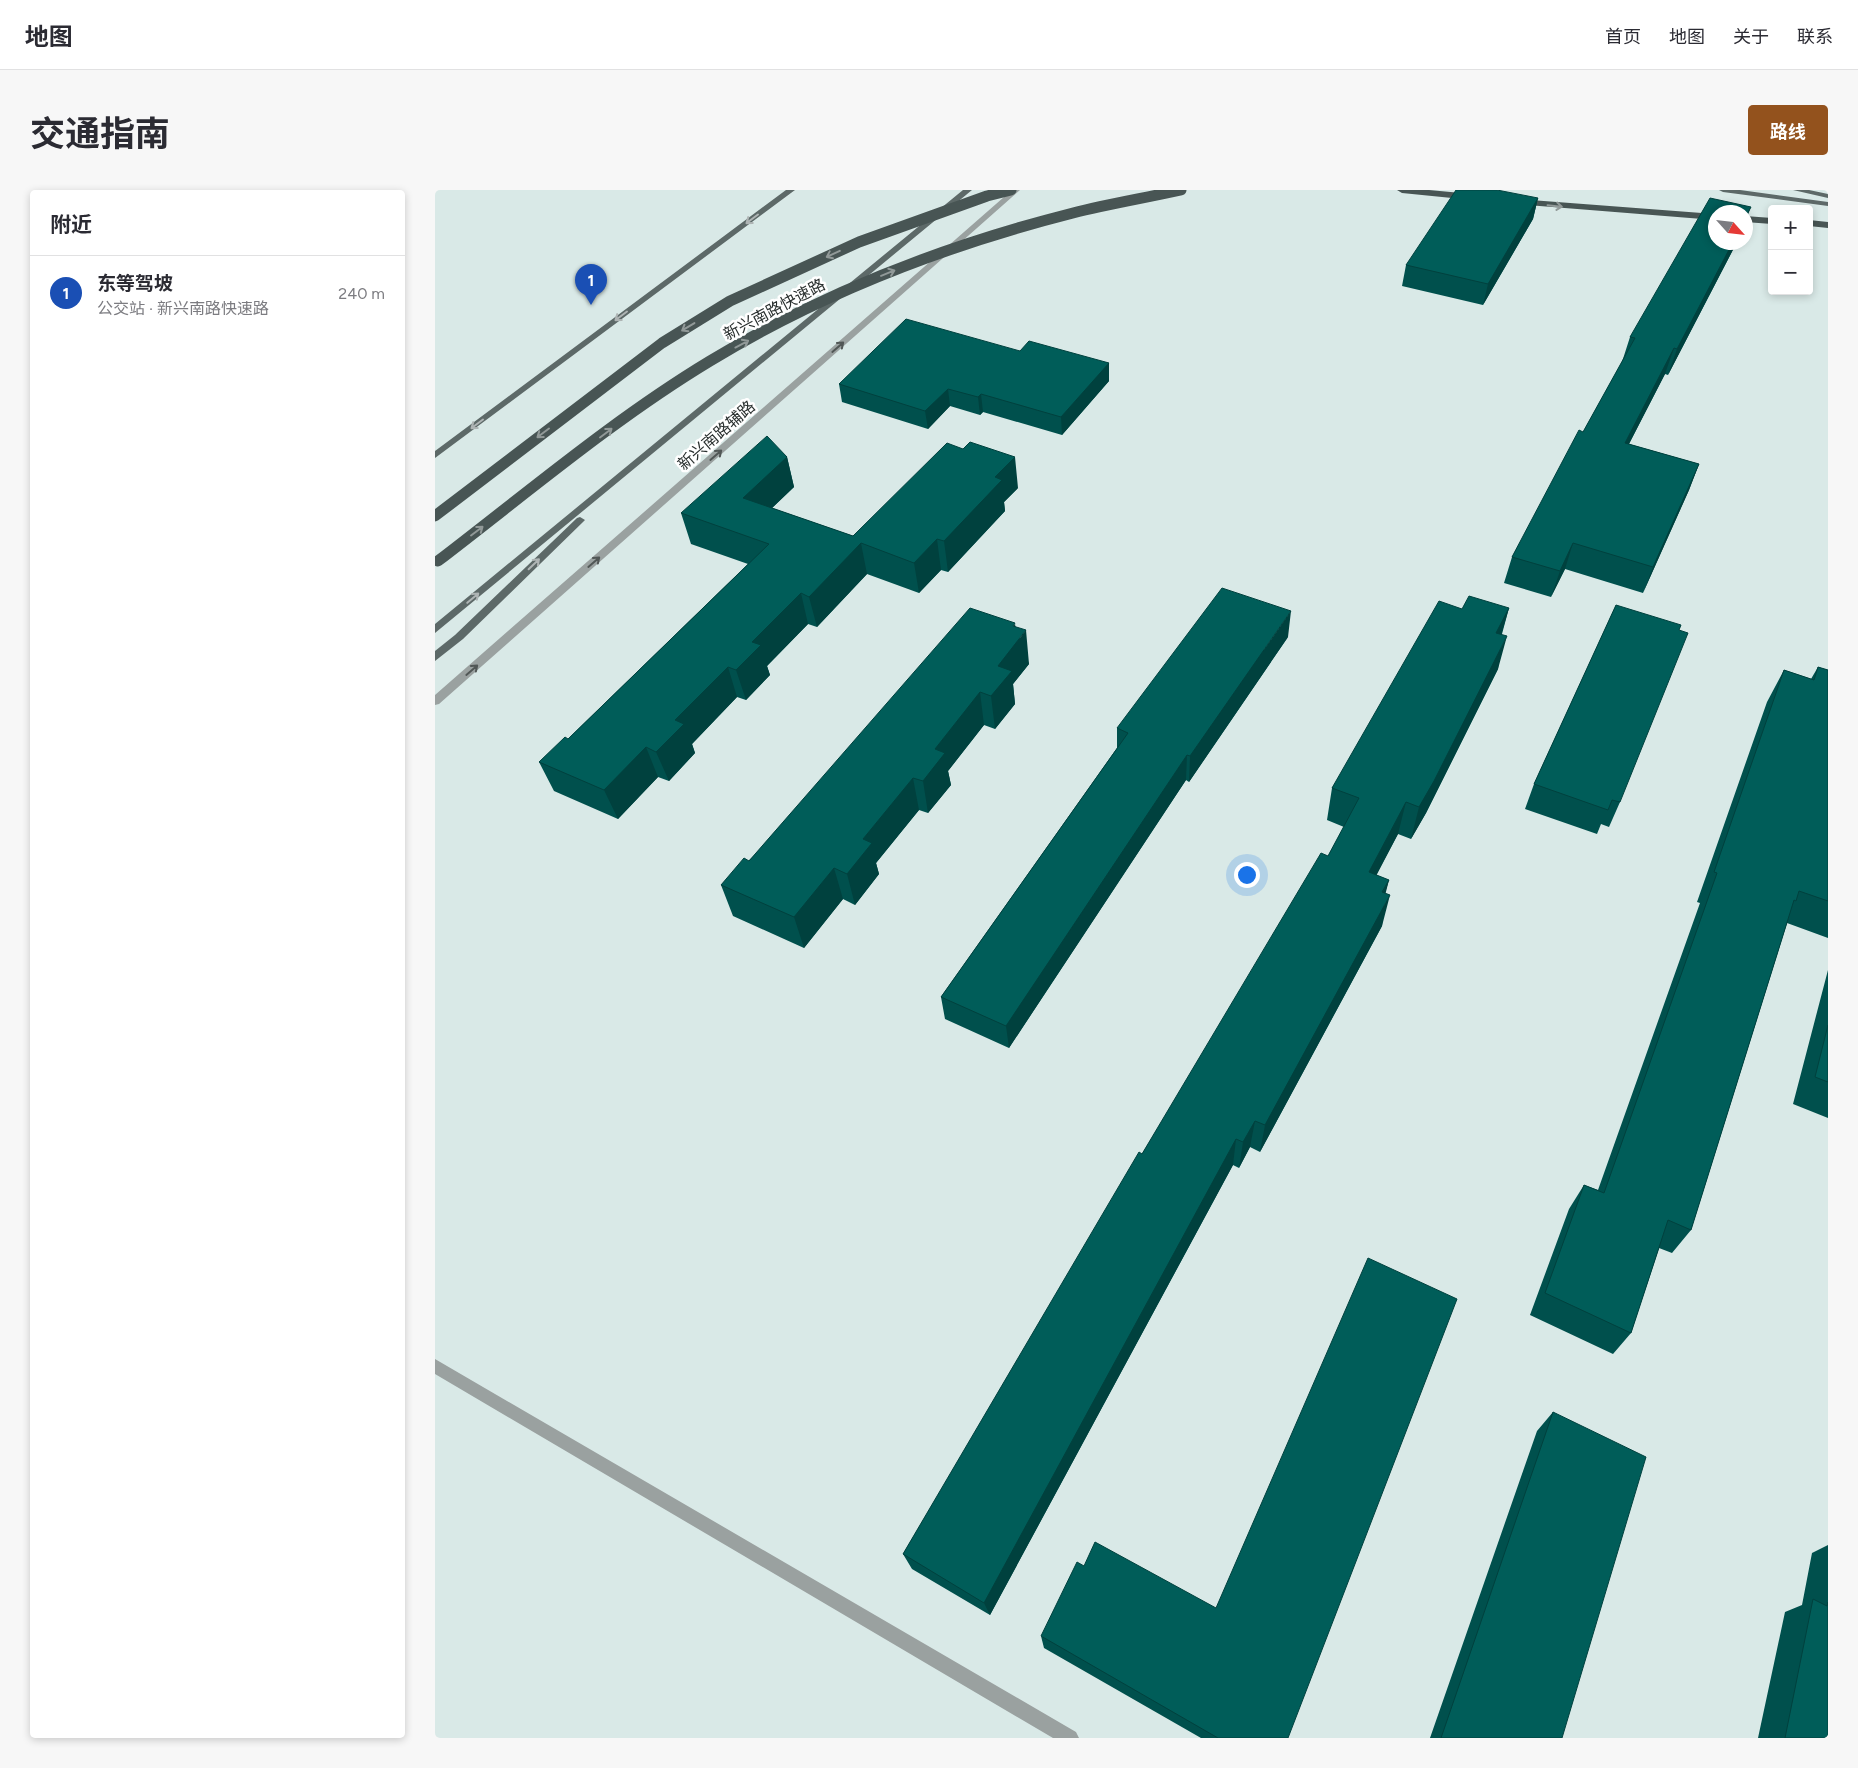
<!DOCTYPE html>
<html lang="zh">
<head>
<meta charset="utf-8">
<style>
	:root { --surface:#fff; --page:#f7f7f7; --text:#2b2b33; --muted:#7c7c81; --line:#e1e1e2; --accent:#93521d }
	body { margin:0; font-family:Figtree,"Noto Sans SC",sans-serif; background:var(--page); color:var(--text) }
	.controls { position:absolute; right:15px; top:15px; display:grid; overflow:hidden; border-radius:5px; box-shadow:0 2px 8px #0003 }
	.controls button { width:45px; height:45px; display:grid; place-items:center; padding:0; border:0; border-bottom:1px solid var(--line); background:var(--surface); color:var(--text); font:25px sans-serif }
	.compass { position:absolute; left:1273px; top:15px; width:45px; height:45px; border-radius:50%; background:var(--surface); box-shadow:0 2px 8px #0003; rotate:117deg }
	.you { position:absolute; left:811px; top:684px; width:18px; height:18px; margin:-12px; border:4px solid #fff; border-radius:50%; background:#1a73e8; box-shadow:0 0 0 8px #1a73e833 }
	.badge { display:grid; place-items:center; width:32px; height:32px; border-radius:50%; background:var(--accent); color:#fff; font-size:16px; font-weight:700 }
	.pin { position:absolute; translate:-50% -41px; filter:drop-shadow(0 1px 2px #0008) }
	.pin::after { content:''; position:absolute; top:26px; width:18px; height:15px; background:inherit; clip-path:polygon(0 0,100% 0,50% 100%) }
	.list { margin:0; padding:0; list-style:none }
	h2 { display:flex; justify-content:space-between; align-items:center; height:65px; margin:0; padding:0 20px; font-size:21px }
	h2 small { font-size:16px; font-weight:400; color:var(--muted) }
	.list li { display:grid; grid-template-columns:32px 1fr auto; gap:15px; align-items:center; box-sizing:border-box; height:75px; padding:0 20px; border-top:1px solid var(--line) }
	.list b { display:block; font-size:19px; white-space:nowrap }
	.list p { margin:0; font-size:16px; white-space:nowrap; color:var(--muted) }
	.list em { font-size:16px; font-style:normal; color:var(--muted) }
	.map { position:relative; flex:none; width:1393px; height:1548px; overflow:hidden; border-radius:5px }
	header { display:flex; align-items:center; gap:30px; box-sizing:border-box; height:70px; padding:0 25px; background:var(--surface); border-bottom:1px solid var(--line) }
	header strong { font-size:24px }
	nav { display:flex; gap:28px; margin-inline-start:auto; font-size:18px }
	.intro { display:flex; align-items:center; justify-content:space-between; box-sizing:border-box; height:120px; padding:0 30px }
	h1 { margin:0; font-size:35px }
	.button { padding:12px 22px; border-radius:5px; background:var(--accent); color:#fff; font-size:18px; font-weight:700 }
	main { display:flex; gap:30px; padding:0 30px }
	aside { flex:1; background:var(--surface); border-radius:5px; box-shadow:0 2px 8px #0003 }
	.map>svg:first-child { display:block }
</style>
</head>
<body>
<header>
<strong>地图</strong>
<nav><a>首页</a><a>地图</a><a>关于</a><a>联系</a></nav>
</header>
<div class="intro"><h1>交通指南</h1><a class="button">路线</a></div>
<main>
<aside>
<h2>附近<small></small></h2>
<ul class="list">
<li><span class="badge" style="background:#1a4fb4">1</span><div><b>东等驾坡</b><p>公交站 · 新兴南路快速路</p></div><em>240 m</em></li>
</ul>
</aside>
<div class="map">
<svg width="1393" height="1548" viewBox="0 0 1393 1548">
	<rect width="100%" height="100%" fill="#d9e9e7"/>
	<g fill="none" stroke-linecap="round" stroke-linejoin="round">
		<!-- street -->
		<path fill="#9aa1a0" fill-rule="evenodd" d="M577,0H585L4,514L0,515V505Z
			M0,1169L641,1542L644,1548H618L0,1184Z"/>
		<!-- primary -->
		<path fill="#5d6968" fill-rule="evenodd" d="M351,0H360L0,268V261Z
			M528,0H537L0,443V434Z
			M1284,0H1305L1393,12V16L1288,2Z
			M1358,0H1374L1393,4V8Z
			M145,327L150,330L148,332L28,449L0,471V461L20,445L142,328Z"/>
		<!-- highway -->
		<path fill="#485554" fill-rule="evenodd" d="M962,0H994L1037,4L1042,7L1037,10L967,3Z
			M1083,9L1280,24V30L1080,14L1078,12Z
			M1310,26L1337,28V34L1310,32Z
			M1374,30L1393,32V38L1374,36Z"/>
		<!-- highway-bridge -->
		<path stroke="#485554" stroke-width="11" d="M0,326L227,153L295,111L424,52L552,6L576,0
			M3,371C92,303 179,229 275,171C387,103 512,55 638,23C674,14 710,8 746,0"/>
	</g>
	<!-- wall -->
	<path fill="#00504d" d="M1103,8L1098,29L1048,115L967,96L971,75Z
		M1280,52H1302L1233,185L1230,184L1194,254L1264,274L1254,300L1208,403L1130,379L1116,407L1069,393L1077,367L1148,242L1187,172L1195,147Z
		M585,161L674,173V191L627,245L548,222L545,225L515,216L493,239L407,212L404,194Z
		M352,267L359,297L337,318L418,346L583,298L569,312L570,321L513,382L506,380L484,403L432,384L382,437L373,434L332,476L335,485L311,510L302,507L257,554L260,563L234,591L223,587L183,629L119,601L104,572L133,549L313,374L256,354L246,323Z
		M1181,415L1185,612L1174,637L1166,634L1162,644L1090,619L1099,594Z
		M1074,418L1067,444L1063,479L991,623L976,649L963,644L941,685L954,690L950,703L947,736L825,962L815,957L804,978L798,975L555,1425L477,1379L468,1364L707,964L893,666L909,637L892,630L897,598L1027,419Z
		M580,436L594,474L578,494L580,514L560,539L549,535L513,581L516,595L493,623L484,620L441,673L444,684L420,715L408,709L369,758L298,726L286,695Z
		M853,447L754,592L751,590L574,858L510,829L506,807L682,558V538Z
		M1383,477L1393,480V748L1352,733L1256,1040L1237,1063L1224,1058L1196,1143L1178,1164L1095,1125L1134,1019L1149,995L1163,1000L1265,713L1262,712L1332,512L1349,480L1376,489Z
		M1393,780V928L1358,914Z
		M1118,1222L1127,1548H995L1102,1241Z
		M1393,1355V1548H1323L1350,1422L1367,1415L1377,1363Z
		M606,1446L853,1548H766L609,1458Z"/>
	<!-- shaded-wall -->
	<path fill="#00413e" d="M1103,8L1098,29L1048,115L1053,94Z
		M1316,17L1310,32V28Z
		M1298,52H1302L1233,185L1242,159Z
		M1239,158L1230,184L1181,279L1190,253Z
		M674,173V191L627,245L626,227Z
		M513,199L515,216L493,239L490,221Z
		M546,204L548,222L545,225L543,207Z
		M352,267L359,297L316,338L308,308Z
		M580,267L583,298L569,312L570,321L513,382L509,351L560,287Z
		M1264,274L1254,300L1208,403L1218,377Z
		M502,349L506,380L484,403L479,373Z
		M426,353L432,384L382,437L374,407Z
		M1138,353L1130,379L1116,407L1125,381Z
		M366,403L373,434L332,476L335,485L311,510L301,480L317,452Z
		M1074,418L1064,452L1061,443Z
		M856,421L853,447L754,592L755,566Z
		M580,433L582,452L591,440L594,474L578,494L580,514L560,539L556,506L563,476Z
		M1072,446L1063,479L991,623L976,649L984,617Z
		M293,477L302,507L257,554L260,563L234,591L221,562L240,530Z
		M545,502L549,535L513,581L516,595L493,623L488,591L500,559Z
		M211,557L223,587L183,629L169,600Z
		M752,565L751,590L574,858L571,836Z
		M478,588L484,620L441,673L444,684L420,715L412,684L428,649Z
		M971,612L963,644L927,713L934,682Z
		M399,678L408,709L369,758L359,727Z
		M954,690L946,721L955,705L947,736L825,962L830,935Z
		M820,931L815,957L804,978L808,952Z
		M801,949L798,975L555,1425L549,1413Z"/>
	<!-- building -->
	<path fill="#005d59" stroke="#00413e" d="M1021,0H1062L1103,8L1053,94L971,75Z
		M1275,8L1316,17L1310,28V22H1280V52H1298L1242,159L1239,158L1190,253L1264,274L1218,377L1138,353L1125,381L1077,367L1144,240L1148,242L1200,148L1195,147Z
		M471,129L585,161L594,151L674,173L626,227L546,204L543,207L513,199L490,221L404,194Z
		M332,246L352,267L308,308L418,346L512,253L528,259L535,252L580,267L560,287L567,290L509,351L502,349L479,373L426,353L374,407L366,403L317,452L326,455L301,480L293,477L240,530L249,534L221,562L211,557L169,600L104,572L130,547L133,549L334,354L246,323Z
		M787,398L856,421L755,566L752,565L571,836L506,807L693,543L682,538Z
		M1034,406L1074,418L1061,443L1072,446L999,591L984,617L971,612L934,682L954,690L947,702L955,705L830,935L820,931L808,952L801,949L549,1413L468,1364L704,962L707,964L886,663L893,666L924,608L897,598L1004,411L1027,419Z
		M1181,415L1246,435L1244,440L1253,443L1185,612L1177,610L1173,620L1099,594Z
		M535,418L580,433L578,436L591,440L563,476L577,481L556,506L545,502L500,559L510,563L488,591L478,588L428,649L437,653L412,684L399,678L359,727L286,695L309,668L314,671Z
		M1383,477L1393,480V711L1364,701L1361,711L1359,710L1256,1040L1233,1030L1196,1143L1110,1103L1149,995L1169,1003L1282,683L1279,682L1349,480L1379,490Z
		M1393,835V892L1380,887Z
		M933,1068L1022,1109L853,1548H783L606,1446L642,1372L649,1376L660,1352L781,1418Z
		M1118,1222L1211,1267L1127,1548H1006Z
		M1378,1409L1392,1416L1393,1412V1548H1350Z"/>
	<!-- one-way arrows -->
	<defs><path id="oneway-shaft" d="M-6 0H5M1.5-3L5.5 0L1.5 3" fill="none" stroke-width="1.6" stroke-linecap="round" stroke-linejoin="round" transform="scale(1.25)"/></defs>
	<g stroke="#919998">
		<use href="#oneway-shaft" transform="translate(1120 16) rotate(6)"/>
		<use href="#oneway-shaft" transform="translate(398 64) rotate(155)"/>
		<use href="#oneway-shaft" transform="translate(453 83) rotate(-22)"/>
		<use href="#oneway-shaft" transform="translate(253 137) rotate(149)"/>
		<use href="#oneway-shaft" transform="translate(307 154) rotate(-28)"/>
		<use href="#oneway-shaft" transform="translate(108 243) rotate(143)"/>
		<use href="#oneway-shaft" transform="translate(171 243) rotate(-37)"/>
		<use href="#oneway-shaft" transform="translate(42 341) rotate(-37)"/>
	</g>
	<g stroke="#aeb4b4">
		<use href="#oneway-shaft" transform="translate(317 29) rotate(143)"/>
		<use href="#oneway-shaft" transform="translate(186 126) rotate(143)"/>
		<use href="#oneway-shaft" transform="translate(42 234) rotate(143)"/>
		<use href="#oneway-shaft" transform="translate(99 374) rotate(-44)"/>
		<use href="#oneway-shaft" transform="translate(38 408) rotate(-40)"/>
	</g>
	<g stroke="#515756">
		<use href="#oneway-shaft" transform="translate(403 157) rotate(-41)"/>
		<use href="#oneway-shaft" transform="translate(281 265) rotate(-41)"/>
		<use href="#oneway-shaft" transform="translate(159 372) rotate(-41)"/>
		<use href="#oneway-shaft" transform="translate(37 480) rotate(-41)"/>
	</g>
	<g text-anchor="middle" stroke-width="5" stroke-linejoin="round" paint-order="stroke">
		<!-- far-street labels -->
		<g font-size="16" fill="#292f2e" stroke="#fff">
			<text transform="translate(339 119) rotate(-28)" y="6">新兴南路快速路</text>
			<text transform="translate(281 245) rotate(-41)" y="6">新兴南路辅路</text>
		</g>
	</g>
</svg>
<div class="controls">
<button>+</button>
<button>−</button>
</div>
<svg class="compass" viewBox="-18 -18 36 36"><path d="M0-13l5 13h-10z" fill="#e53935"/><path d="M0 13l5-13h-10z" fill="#7c7c81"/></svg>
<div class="you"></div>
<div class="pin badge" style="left:156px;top:115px;background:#1a4fb4">1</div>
</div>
</main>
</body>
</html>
